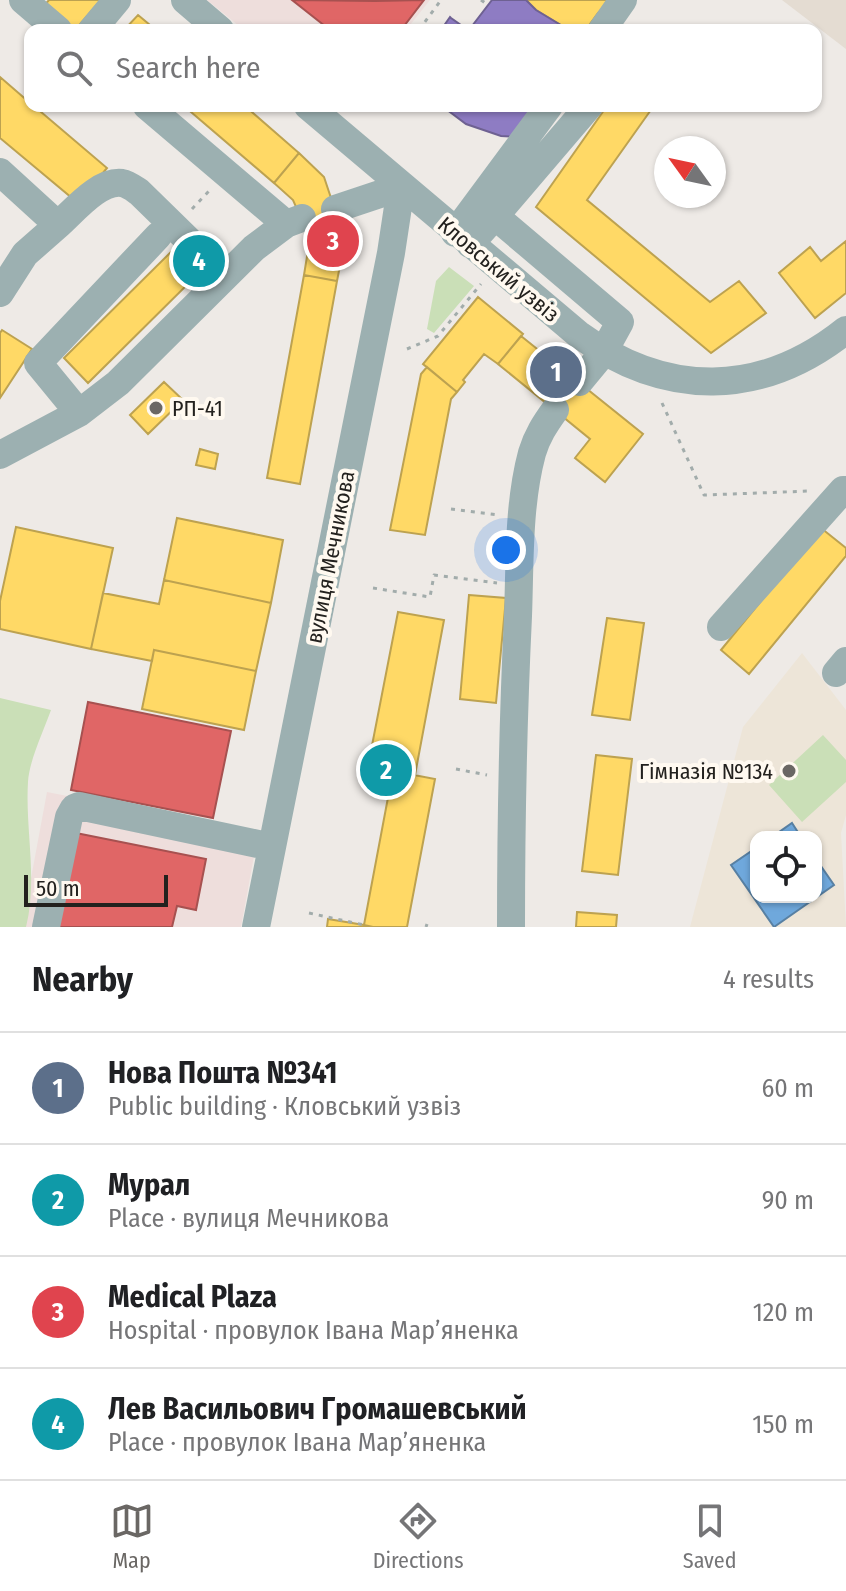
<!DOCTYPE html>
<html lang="en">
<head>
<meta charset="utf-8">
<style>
	:root { --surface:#fff; --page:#f6f6f6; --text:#202124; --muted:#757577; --line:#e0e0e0; --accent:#6a6764 }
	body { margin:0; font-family:"Fira Sans Condensed",sans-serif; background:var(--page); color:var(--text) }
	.controls { position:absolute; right:24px; bottom:24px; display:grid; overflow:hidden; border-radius:16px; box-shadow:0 2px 6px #0004 }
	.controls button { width:72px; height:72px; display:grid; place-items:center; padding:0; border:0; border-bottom:2px solid var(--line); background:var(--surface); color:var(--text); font:40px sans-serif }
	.compass { position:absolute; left:654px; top:136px; width:72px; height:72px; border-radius:50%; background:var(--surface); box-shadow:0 2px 6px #0004; rotate:303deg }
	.scale { position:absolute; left:24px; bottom:20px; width:144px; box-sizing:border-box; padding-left:8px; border:4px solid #23211e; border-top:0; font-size:22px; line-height:28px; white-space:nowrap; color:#23211e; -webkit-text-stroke:6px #fff9f0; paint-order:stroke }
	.you { position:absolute; left:506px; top:550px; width:28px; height:28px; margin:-20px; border:6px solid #fff; border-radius:50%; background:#1a73e8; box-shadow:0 0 0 12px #1a73e833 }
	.badge { display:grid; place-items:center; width:52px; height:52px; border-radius:50%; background:var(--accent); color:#fff; font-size:26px; font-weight:700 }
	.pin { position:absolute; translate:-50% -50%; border:4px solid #fff; box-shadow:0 2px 8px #0006 }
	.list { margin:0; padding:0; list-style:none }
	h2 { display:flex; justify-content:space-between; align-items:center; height:104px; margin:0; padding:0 32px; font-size:34px }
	h2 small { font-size:26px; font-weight:400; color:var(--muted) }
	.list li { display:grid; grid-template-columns:52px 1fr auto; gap:24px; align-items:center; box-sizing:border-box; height:112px; padding:0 32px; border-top:2px solid var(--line) }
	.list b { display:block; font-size:30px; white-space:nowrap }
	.list p { margin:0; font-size:26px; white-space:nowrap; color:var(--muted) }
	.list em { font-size:26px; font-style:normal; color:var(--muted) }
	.icon { flex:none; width:44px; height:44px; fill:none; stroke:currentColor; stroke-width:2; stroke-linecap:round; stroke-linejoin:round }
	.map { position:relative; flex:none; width:846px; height:927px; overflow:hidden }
	.search { position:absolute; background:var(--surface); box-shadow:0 2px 6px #0004; left:24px; right:24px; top:24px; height:88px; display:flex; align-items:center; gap:20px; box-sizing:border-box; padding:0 28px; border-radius:16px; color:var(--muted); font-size:30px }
	.sheet { height:552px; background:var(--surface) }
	nav { display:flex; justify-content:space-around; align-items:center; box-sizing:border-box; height:112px; border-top:2px solid var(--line); background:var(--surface); font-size:22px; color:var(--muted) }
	nav a { display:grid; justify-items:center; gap:4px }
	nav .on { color:var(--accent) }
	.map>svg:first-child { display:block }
</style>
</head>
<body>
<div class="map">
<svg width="846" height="927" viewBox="0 0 846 927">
	<rect width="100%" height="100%" fill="#eeeae6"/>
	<!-- commercial -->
	<path fill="#eededc" d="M207,0H430L406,30H244Z
		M47,792L258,834L241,927H22Z"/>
	<!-- built -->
	<path fill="#e4dcd2" d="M782,0H846V49Z"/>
	<!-- education -->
	<path fill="#ede5d8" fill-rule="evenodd" d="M802,653L846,710V815L841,833L846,927H690L743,727ZM756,837H816V897H756Z"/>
	<!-- green -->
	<path fill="#cadfb7" d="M449,267L474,286L434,333L427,329L436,281Z
		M0,698L51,710C44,730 29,761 28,782C25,829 38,879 26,927H0Z
		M823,735L846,760V782L802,822L769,785Z"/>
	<!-- homes -->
	<path fill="#ffd966" stroke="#bda250" stroke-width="2" d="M49,0H101L75,30H70L43,7Z
		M526,0H616L598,13L587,28L581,30H569L536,10Z
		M138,15L156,30H124Z
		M0,77L30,103V106H34L107,168L78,203L0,138Z
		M184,106H245L299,153L274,183Z
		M607,106L653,107L587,200L710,302L739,281L766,313L711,353L536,207Z
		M299,153L324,177L345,240L337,281L304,275L310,238L293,200L274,183Z
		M846,241V293L815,318L779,273L810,247L821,261Z
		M181,242L205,267L88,383L64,358Z
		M304,275L337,281L300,484L267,478Z
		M478,297L523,334L498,364L484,354L463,380L465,382L457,392L423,364Z
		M2,330L32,349L0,398V333Z
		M521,336L643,434L605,482L575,458L590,439L498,364Z
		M427,367L457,392L451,399L425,535L390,530L421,374Z
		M164,382L183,400L148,434L130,415Z
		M200,449L218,454L215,469L196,465Z
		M177,518L283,540L271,603L164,580Z
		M16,527L113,548L91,649L0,629V601Z
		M821,528L846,548V556L749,674L721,650Z
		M164,580L271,603L256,671L154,650L152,661L91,649L103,593L159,604Z
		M469,595L506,598L496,703L460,699Z
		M398,612L444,620L415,775L368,766Z
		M607,618L644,623L630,720L592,715Z
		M154,650L256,671L244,730L142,709Z
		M596,755L632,759L618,875L582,871Z
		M393,771L435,779L407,927H373L364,925Z
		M577,912L617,915L616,927H576Z
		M328,919L364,925L373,927H327Z"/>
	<!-- shops -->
	<path fill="#e06666" stroke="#a75150" stroke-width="2" d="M292,0L375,1L424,0L401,30H330Z
		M88,702L231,731L213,818L71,790Z
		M71,832L206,859L196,910L177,906L172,927H51Z"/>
	<!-- offices -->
	<path fill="#8e7cc3" stroke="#6e6192" stroke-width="2" d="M492,0H526L536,10L569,30H469Z
		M450,17L451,18L468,30H441Z
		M442,106H528L526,109L534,114L516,137L501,136L466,124Z"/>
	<!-- schools -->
	<path fill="#6fa8dc" stroke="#5880a3" stroke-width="2" d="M792,823L801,837H772Z
		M756,848V897H816V859L834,885L774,927L731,865Z"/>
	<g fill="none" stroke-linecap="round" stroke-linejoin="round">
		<!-- path -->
		<path stroke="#a2acab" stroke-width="3" stroke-dasharray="4 6" stroke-linecap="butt" d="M481,0L488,5
			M419,30L441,0
			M192,209L209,191
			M407,349L438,336L481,284
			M662,403L704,495L810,491
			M451,509L499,515
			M373,588L430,597L434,575L497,583
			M456,769L487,775
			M309,913L364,925
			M426,927L427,924"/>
		<!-- minor -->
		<path stroke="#9cb0b1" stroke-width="28" d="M23,0L58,30
			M185,0L220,30
			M92,30L117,0
			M602,30L623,0
			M147,106L286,224
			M308,106L578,334C666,398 761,398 846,330
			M0,172L58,225C74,211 99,180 122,183C128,184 133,188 139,192L225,276
			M335,209L401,187
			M495,216L589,106
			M455,233L549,106
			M470,244L495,216L620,322L603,353L579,382
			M0,293L25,254L58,225
			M79,413L38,363L158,236
			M0,455L79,413L118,383L254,248L286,224L302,218
			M721,627L843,490H846
			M836,673L846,661
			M46,927L69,817L74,808L79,806L272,847
			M256,927L391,253L401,187
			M511,927C511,823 513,720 518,616C520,563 518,505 532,453C537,436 545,424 555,410"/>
	</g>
	<!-- markers -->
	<g fill="#6a6764" stroke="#fff9f0" stroke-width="3">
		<circle cx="156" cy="408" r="8"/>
		<circle cx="789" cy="771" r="8"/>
	</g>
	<g text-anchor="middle" stroke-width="8" stroke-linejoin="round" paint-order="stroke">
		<!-- street labels -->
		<g font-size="22" fill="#23211e" stroke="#fff9f0">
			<text transform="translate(499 269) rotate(40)" y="8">Кловський узвіз</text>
			<text transform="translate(330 557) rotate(-79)" y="8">вулиця Мечникова</text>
		</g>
		<!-- poi labels -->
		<g font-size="22" fill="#23211e" stroke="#fff9f0" text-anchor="start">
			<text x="172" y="416">РП-41</text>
			<text x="773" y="779" text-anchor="end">Гімназія №134</text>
		</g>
	</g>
</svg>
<div class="controls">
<button><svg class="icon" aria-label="locate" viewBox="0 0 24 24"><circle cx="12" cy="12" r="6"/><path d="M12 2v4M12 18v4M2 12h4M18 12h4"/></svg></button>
</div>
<svg class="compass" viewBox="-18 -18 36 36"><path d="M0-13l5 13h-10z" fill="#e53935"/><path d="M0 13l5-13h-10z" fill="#757577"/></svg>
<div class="scale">50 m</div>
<div class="you"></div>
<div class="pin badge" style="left:556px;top:372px;background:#5c6f8a">1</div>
<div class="pin badge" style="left:386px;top:770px;background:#0f9aa8">2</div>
<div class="pin badge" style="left:333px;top:241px;background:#e0444e">3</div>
<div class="pin badge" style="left:199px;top:261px;background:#0f9aa8">4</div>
<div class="search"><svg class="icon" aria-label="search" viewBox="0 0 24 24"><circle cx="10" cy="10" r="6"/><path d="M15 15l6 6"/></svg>Search here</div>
</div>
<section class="sheet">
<h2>Nearby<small>4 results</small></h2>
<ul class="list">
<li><span class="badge" style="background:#5c6f8a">1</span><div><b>Нова Пошта №341</b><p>Public building · Кловський узвіз</p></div><em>60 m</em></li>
<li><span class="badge" style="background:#0f9aa8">2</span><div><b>Мурал</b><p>Place · вулиця Мечникова</p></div><em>90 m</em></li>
<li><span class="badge" style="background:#e0444e">3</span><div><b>Medical Plaza</b><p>Hospital · провулок Івана Марʼяненка</p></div><em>120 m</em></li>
<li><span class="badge" style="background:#0f9aa8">4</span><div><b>Лев Васильович Громашевський</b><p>Place · провулок Івана Марʼяненка</p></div><em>150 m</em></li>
</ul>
</section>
<nav>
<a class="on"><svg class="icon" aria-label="map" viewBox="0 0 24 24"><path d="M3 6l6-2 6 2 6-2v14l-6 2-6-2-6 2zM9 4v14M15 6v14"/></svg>Map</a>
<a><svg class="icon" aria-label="directions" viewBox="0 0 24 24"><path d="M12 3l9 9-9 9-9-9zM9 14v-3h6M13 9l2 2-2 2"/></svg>Directions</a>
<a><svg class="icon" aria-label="saved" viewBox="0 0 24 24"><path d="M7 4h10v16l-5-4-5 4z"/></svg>Saved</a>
</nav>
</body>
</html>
